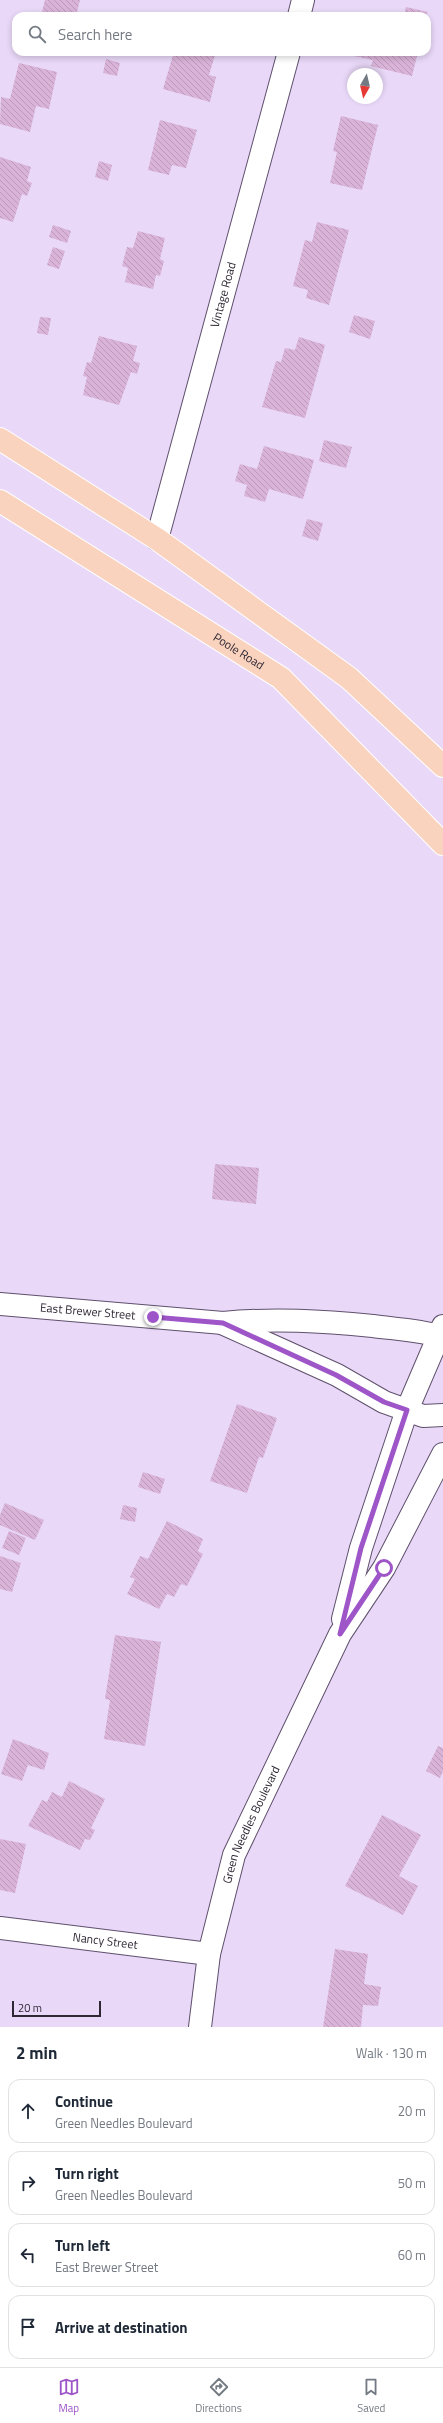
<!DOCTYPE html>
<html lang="en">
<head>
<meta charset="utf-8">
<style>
	:root { --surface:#fff; --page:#f2f2f3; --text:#1f2937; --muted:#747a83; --line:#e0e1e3; --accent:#9e55c8 }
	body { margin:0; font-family:"Titillium Web",sans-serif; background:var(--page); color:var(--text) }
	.compass { position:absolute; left:347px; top:68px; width:36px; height:36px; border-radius:50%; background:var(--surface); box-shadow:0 2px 6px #0003; rotate:188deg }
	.scale { position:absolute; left:12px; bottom:10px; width:89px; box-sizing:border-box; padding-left:4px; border:2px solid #2e2734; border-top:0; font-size:11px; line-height:14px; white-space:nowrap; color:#2e2734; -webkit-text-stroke:3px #e9d8f8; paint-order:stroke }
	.stop { position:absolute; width:12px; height:12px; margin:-9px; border:3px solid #9e55c8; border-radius:50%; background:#fff }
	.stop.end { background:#9e55c8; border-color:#fff; box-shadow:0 1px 4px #0008 }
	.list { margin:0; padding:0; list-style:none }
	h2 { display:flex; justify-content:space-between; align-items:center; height:52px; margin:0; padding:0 16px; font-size:17px }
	h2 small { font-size:13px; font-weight:400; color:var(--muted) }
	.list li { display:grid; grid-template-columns:26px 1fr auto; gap:12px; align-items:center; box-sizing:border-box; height:64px; margin:0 8px 8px; padding:0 8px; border:1px solid var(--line); border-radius:12px }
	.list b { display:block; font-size:15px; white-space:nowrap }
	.list p { margin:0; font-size:13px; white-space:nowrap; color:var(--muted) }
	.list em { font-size:13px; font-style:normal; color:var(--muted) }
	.icon { flex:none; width:22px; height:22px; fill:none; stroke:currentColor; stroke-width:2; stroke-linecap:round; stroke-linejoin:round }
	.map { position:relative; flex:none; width:443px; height:2027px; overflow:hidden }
	.search { position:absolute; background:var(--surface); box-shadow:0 2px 6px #0003; left:12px; right:12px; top:12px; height:44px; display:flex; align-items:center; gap:10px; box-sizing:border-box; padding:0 14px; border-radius:12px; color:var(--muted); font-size:15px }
	.sheet { height:340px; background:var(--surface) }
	nav { display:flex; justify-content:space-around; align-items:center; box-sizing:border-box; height:56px; border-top:1px solid var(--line); background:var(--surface); font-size:11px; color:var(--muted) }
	nav a { display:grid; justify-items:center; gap:2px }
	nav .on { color:var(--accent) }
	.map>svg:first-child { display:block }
</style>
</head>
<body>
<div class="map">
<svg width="443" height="2027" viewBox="0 0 443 2027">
	<defs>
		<pattern id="building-back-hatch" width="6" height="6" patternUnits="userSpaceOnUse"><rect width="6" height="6" fill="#dab3d9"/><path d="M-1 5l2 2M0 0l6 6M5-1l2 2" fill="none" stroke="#bb9abb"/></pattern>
	</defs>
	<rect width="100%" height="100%" fill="#e9d8f8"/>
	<!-- building -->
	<path fill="url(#building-back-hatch)" d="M45,0H80L76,16H41Z
		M406,7L427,12L426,16H404Z
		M174,52H216L209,75L216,77L210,102L163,89Z
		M355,52H418L412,76L371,66L373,60L354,56Z
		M106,59L120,63L117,76L103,73Z
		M19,63L57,72L49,109L36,106L30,132L0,124L1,97L10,99Z
		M341,116L378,125L362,190L330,183L337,152L333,151Z
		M160,120L197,130L186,168L172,165L169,175L148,170Z
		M0,157L31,167L27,181L32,183L27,196L22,194L13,222L0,218Z
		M99,161L112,165L108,181L95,177Z
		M317,222L349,230L329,305L306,298L308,290L293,286L305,240L312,242Z
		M53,225L71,231L67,243L49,237Z
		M138,231L165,238L160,259L164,261L160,276L156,275L153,289L125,282L128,268L122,266L127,247L133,248Z
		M53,247L65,251L59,269L47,265Z
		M354,315L375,321L370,339L349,332Z
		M40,317L51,318L48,335L37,333Z
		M99,336L137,346L133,361L140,363L137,374L131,372L119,405L83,395L87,377L83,376L87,362L91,363Z
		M299,337L325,345L305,418L262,407L276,361L281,362L285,348L295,350Z
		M324,440L352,447L346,468L319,461Z
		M264,446L314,460L303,499L269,489L265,502L244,496L247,485L235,481L240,464L257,469Z
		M307,519L323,523L318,541L302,536Z
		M215,1164L259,1168L256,1204L212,1199Z
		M237,1404L277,1418L263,1458L259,1457L247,1493L210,1481Z
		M143,1472L165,1479L160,1494L138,1487Z
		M5,1503L44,1520L35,1540L0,1525V1515Z
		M123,1505L137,1508L135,1522L120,1519Z
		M167,1521L203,1539L198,1551L203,1554L187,1586L181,1584L174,1597L167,1594L159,1609L127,1594L135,1579L130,1577L140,1556L148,1559Z
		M9,1531L26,1538L19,1555L2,1548Z
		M0,1556L21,1563L12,1592L0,1589Z
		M115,1635L161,1642L145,1746L104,1739L110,1700L105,1699Z
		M13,1739L49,1753L44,1770L28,1765L22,1781L1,1774Z
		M438,1746L443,1748V1771L440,1778L426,1771Z
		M69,1781L105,1799L91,1828L95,1830L90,1840L85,1839L80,1850L28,1826L42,1800L47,1802L52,1792L62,1797Z
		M382,1815L421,1835L399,1876L418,1886L403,1915L345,1886Z
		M0,1839L26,1844L15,1893L0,1890Z
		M335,1949L368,1954L364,1984L381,1987L378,2006L363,2005L361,2027H323Z"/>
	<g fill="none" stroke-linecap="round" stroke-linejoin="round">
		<!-- minor casing -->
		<g stroke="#5f506c" stroke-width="24">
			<g id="minor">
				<path d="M299,16L303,0"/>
				<path id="s1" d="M157,539L289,52"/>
				<path id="s2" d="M0,1304L223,1323C274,1318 322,1321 373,1326C396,1329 421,1330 443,1337"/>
				<path d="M224,1324L337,1375L384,1402L423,1416L443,1415"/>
				<path d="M343,1619L361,1548L407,1410L443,1326"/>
				<path id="s3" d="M0,1928L209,1954"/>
				<path id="s4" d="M200,2027L209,1954L234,1855L340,1634L384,1568L443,1454"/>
			</g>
		</g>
		<!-- primary casing -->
		<g stroke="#fff" stroke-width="24">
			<g id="primary">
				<path d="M0,439L157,539L349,678L443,766"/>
				<path id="s5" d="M0,501L281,678L443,844"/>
			</g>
		</g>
		<!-- minor -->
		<use href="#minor" stroke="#fff" stroke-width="22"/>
		<!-- primary -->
		<use href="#primary" stroke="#fad3bf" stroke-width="22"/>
	</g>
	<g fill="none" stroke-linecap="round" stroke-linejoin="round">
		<!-- route -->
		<path stroke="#9e55c8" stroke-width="5" d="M153,1317L223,1323L336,1375L384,1402L407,1410L361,1548L340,1634L384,1568"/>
	</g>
	<g text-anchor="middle" stroke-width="3" stroke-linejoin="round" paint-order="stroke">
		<!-- street labels -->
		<g font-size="12" fill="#2e2734" stroke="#e9d8f8">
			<text dy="4" stroke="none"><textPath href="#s1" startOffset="253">Vintage Road</textPath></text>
			<text dy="4" stroke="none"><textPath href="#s5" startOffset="282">Poole Road</textPath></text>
			<text dy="4" stroke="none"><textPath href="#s2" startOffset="88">East Brewer Street</textPath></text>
			<text dy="4" stroke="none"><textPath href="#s4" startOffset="210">Green Needles Boulevard</textPath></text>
			<text dy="4" stroke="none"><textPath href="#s3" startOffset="106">Nancy Street</textPath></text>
		</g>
	</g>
</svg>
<svg class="compass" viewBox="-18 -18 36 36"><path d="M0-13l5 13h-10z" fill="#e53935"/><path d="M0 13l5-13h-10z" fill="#747a83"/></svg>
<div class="scale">20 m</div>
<div class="stop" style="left:384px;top:1568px"></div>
<div class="stop end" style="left:153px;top:1317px"></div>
<div class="search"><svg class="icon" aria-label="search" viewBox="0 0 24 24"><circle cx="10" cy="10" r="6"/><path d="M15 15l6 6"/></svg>Search here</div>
</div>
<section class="sheet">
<h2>2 min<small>Walk · 130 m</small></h2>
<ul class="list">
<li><svg class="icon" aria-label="ahead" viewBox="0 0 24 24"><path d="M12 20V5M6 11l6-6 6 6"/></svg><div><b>Continue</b><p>Green Needles Boulevard</p></div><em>20 m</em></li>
<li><svg class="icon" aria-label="right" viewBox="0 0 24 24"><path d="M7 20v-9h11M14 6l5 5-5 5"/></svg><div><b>Turn right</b><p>Green Needles Boulevard</p></div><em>50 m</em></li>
<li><svg class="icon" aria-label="left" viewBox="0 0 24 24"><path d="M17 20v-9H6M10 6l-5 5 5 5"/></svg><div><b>Turn left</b><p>East Brewer Street</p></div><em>60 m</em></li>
<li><svg class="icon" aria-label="arrive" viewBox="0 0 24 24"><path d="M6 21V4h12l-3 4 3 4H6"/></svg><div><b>Arrive at destination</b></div></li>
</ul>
</section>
<nav>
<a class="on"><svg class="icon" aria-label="map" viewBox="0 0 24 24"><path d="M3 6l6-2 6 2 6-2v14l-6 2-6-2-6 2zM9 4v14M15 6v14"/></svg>Map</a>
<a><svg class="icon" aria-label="directions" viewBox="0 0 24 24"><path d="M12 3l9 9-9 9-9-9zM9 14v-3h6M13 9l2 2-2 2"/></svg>Directions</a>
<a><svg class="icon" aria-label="saved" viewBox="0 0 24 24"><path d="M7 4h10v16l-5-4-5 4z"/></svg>Saved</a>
</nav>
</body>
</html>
